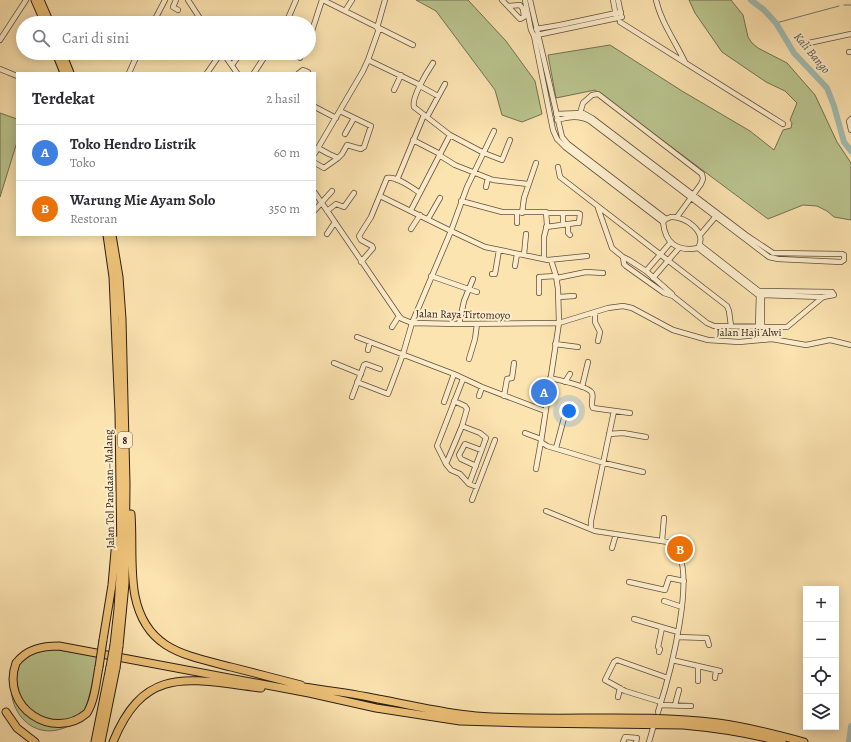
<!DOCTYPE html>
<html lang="id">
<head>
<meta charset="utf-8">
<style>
	:root { --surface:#fff; --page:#f7f7f7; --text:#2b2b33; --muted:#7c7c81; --line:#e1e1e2; --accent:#8f2418 }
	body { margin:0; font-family:Alegreya,serif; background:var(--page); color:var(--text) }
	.controls { position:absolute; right:12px; bottom:12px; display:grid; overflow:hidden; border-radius:0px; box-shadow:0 2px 10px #0003 }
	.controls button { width:36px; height:36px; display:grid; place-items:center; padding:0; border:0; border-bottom:1px solid var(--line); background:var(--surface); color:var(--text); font:20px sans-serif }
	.you { position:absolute; left:569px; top:411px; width:14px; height:14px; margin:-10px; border:3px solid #fff; border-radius:50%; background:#1a73e8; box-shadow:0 0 0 6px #1a73e833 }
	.badge { display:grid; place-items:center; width:26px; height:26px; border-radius:50%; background:var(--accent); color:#fff; font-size:13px; font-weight:700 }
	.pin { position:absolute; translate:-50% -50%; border:2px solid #fff; box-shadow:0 1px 4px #0006 }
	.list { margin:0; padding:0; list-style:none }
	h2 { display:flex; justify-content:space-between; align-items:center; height:52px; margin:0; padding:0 16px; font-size:17px }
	h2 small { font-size:13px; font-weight:400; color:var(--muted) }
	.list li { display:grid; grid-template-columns:26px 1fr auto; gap:12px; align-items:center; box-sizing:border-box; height:56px; padding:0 16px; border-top:1px solid var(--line) }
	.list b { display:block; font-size:15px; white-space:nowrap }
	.list p { margin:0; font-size:13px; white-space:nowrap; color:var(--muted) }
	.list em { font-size:13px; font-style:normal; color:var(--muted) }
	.icon { flex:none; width:22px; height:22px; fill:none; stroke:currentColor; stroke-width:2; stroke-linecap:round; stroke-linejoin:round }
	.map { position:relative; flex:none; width:851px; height:742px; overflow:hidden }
	.search { position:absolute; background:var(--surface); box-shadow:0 2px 10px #0003; left:16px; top:16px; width:300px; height:44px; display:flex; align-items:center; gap:10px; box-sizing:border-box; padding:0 14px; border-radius:22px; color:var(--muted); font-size:15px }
	.panel { position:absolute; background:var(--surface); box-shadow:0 2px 10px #0003; left:16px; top:72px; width:300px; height:164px; border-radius:0px }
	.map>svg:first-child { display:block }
</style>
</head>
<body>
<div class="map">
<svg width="851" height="742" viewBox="0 0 851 742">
	<rect width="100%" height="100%" fill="#fce4b1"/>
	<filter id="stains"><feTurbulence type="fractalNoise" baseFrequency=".005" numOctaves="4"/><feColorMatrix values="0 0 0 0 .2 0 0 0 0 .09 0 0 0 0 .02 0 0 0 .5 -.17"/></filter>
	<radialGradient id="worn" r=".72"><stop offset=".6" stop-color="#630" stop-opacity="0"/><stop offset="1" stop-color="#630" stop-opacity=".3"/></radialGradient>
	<!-- green -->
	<path fill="#bac58f" stroke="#727152" d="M416,0H468L506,41L535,81L542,114L522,122L502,115L495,90L436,11Z
		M689,0H731L743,15L748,37L752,43L758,48L787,63L815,95L837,142L851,163V220L834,217L827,211L817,206L803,205L768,219L595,90L556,98L548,55L610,45L682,91L750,131L774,150L783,130L791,128L792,123L790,120L797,103L785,91L766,82L722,52L695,13Z
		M0,113L17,119V142L0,197Z
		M52,649L97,656C95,674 94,694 85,710C81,718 73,725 64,728C28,742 0,702 16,669C20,663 22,659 28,656C36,651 44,651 52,649Z"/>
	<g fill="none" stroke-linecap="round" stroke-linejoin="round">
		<!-- stream -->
		<path stroke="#727d73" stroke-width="1" d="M844,5H851
			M776,23L839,6"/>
		<!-- river -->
		<path stroke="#a1bdb3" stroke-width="6" d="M751,0L764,10L776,23L794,53L827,88L834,106L844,142L851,151
			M849,742L851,726"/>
		<!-- minor casing -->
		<g stroke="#5f4f3b" stroke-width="6">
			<path id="minor" d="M176,0L173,7L178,10
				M188,0L203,23
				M323,0L413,45
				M502,0L520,19L524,17L523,9L520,5L508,6
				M525,0L531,30L534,36L553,130L557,139L565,147L663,222
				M530,0L562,137L568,144L666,219
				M613,0L616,16
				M618,0L621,14
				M656,0C661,22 675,41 685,62
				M345,11L352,0
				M620,22L783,124
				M153,23L165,0
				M286,23L296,0
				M377,28L385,0
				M536,29L560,25L621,12
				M537,35L622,17
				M0,40L26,0
				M309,40L322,0
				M804,44L851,34
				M849,52H851
				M223,53L237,73
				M300,58L302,53
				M368,60L420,85
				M433,63C427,72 411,98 414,107L450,135L484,153L502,160L510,140
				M232,65L241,53
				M0,69L17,76
				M129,73L138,53
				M207,73L221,53
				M254,73L267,53
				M299,73L303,70L308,72
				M420,86L438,96
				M394,90L401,75
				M315,107L336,118
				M580,113L583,103L592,95L598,94L702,174L703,179L701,184L677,217
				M556,114L583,113L592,118L746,235L773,253L842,254L844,255V260L841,262L778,259L769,257L590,121C579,115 569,117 557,120
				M427,117L445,84
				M851,119L849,121L851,130
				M345,134L354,118
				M413,140L440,154
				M318,148L329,154L338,158L342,154L347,145L361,149L364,147L371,126L340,111
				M315,153L363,71L368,60L379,29
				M439,155L455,165L493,180L528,184
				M315,163L324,168L338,158
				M558,167L560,177L727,306L729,311L731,326
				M397,180L424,115
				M486,187L488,178
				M315,193L399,316L402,319L412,323L459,324L559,323L608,308L623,306L632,308L673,330L708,340L739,342L772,339L806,345L830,340L851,345
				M380,196L451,231L485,247L548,260L587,256
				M461,201L502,212H546L547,225L544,237V259
				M598,208L612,248L623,257L629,260L646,271L672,294
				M315,210L332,191
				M411,210L450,135
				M327,211L336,204L344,207L354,193
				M517,212V223
				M522,213L524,198L536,163
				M563,213V225
				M671,217C685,216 708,232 698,248C677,252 665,243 663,222L666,219Z
				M428,219L440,198
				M568,224V233L570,235
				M546,227L576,223H579L580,214L578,213H547
				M411,229L420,215
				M327,234L335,222
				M700,235L717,215
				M698,248L758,295L823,297L834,295L832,292L759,291L700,245
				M524,255L526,234
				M623,257L624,264L626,266L664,293L673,296L707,323L714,326L787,327L823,297
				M551,260L556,276L558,289L559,323L541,442L547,446L604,463L643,472
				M361,262L373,248L372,246L361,240L359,236L371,217L387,178C397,176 412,188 420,193
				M515,266L517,254
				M646,271L671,242
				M492,274H495L499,250
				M431,276L477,292
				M557,278L586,272L603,273
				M653,278L679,248
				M539,293V277L556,276
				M559,297L574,296
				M595,312V322L600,332L598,341
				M459,324L464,301L473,279
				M392,327L399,316
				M758,327L759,292
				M762,327V293
				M357,337L454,374L482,387L545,411
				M555,344L578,347
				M368,350L370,342
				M469,359L475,339L477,324
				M334,363L361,374
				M550,378C558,380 589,386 592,393C594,398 590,403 593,408L630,413
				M463,379L437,446L446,464L451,470L460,474L469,484L477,487
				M357,382L388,394L403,354L412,323L451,231L467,187L494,131
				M565,382L570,374
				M582,387L588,362
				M479,396L482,387
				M504,396L507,379L512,378L514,363
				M352,397L364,365L366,364L380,369
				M444,402L454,374
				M462,426L480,433L486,438L469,484
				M525,433L541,439
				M609,434L623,433L646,437
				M556,448L564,418
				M446,464L462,426L467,409L465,406L454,401
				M476,466L461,459L459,455L465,444L481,450
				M536,469L541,441
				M472,500L495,440
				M546,511L595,531L668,542C704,556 667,684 658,712
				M591,529V521L614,411
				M662,541L664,518
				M612,548L616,534
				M629,582L665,590L669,578L684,581
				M664,601L682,607
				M634,619L678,632
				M677,637L707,638L709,645
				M659,652L660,649L658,647L662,628
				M672,660L720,671
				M715,678L716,671
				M698,681V666
				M618,697L620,688
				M661,702L625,691L605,680L614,662L617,660L668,678
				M660,705L691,706
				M675,705L679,690
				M623,742L625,737L637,738L636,742
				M649,742L653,728"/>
		</g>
		<!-- highway casing -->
		<g stroke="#2b1d14" stroke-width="9">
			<path id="highway" d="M35,0L45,23
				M40,0L50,23
				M56,53L64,73
				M62,53L70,73
				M107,235L113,277L119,413L121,558L118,609L114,645
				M112,235L119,277L122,319L126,484L125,584L119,646
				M131,514C133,540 130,571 135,596C146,650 185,655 231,667C254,673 278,679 301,685
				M103,640L112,585L116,540
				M99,667C96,682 95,700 87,713C53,742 0,707 16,663C27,649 42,646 59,646L309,693L376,708L460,721L527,723L683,725C716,728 750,733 782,742
				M297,686C324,690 351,693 378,699C411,705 443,713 476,716C556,722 638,713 718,723C747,727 775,734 804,742
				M6,712L17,728L35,742
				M95,742L110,667
				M101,742L116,668
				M113,742C145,663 191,680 261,688"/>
		</g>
		<!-- minor -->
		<use href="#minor" stroke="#fdedcc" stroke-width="4.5"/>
		<!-- highway -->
		<use href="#highway" stroke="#eec278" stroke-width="7"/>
		<!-- highway-bridge casing -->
		<g stroke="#2b1d14" stroke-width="9" stroke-linecap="butt">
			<path id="highway-bridge" d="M99,667L103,640
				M110,667L114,645
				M116,668L119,646"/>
		</g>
		<!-- highway-bridge -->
		<use href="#highway-bridge" stroke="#eec278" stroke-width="7"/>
	</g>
	<g text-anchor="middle" stroke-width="4" stroke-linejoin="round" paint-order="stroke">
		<!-- shield labels -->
		<rect fill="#fdedcc" stroke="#6a5b4b" stroke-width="1" x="118" y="432" width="14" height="16" rx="3"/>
		<g font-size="10" font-weight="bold" fill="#2b1d14">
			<text x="125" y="444">8</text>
		</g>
		<!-- street labels -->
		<g font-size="11" fill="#2b1d14" stroke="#fdedcc">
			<text transform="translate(463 314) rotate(1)" y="4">Jalan Raya Tirtomoyo</text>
			<text x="749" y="336">Jalan Haji Alwi</text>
			<text transform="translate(109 489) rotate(-91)" y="4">Jalan Tol Pandaan–Malang</text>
		</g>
		<!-- water labels -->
		<g font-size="12" font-style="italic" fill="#54554c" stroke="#fdedcc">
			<text transform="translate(812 53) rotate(50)" y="4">Kali Bango</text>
		</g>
	</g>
	<rect width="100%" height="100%" filter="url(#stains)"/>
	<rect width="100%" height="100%" fill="url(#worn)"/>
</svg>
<div class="controls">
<button>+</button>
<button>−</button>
<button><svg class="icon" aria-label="locate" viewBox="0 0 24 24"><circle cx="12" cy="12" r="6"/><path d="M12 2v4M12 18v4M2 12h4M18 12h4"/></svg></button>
<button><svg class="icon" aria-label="layers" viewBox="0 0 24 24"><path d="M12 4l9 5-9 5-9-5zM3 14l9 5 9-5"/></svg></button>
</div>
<div class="you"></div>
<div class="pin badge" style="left:544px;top:392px;background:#3f7fe0">A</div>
<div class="pin badge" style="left:680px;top:549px;background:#e8710a">B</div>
<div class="search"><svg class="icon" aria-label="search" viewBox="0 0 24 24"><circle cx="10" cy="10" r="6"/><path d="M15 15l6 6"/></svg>Cari di sini</div>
<section class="panel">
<h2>Terdekat<small>2 hasil</small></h2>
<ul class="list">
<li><span class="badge" style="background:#3f7fe0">A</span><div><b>Toko Hendro Listrik</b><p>Toko</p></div><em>60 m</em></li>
<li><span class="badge" style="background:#e8710a">B</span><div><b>Warung Mie Ayam Solo</b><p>Restoran</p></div><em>350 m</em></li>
</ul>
</section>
</div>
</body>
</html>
